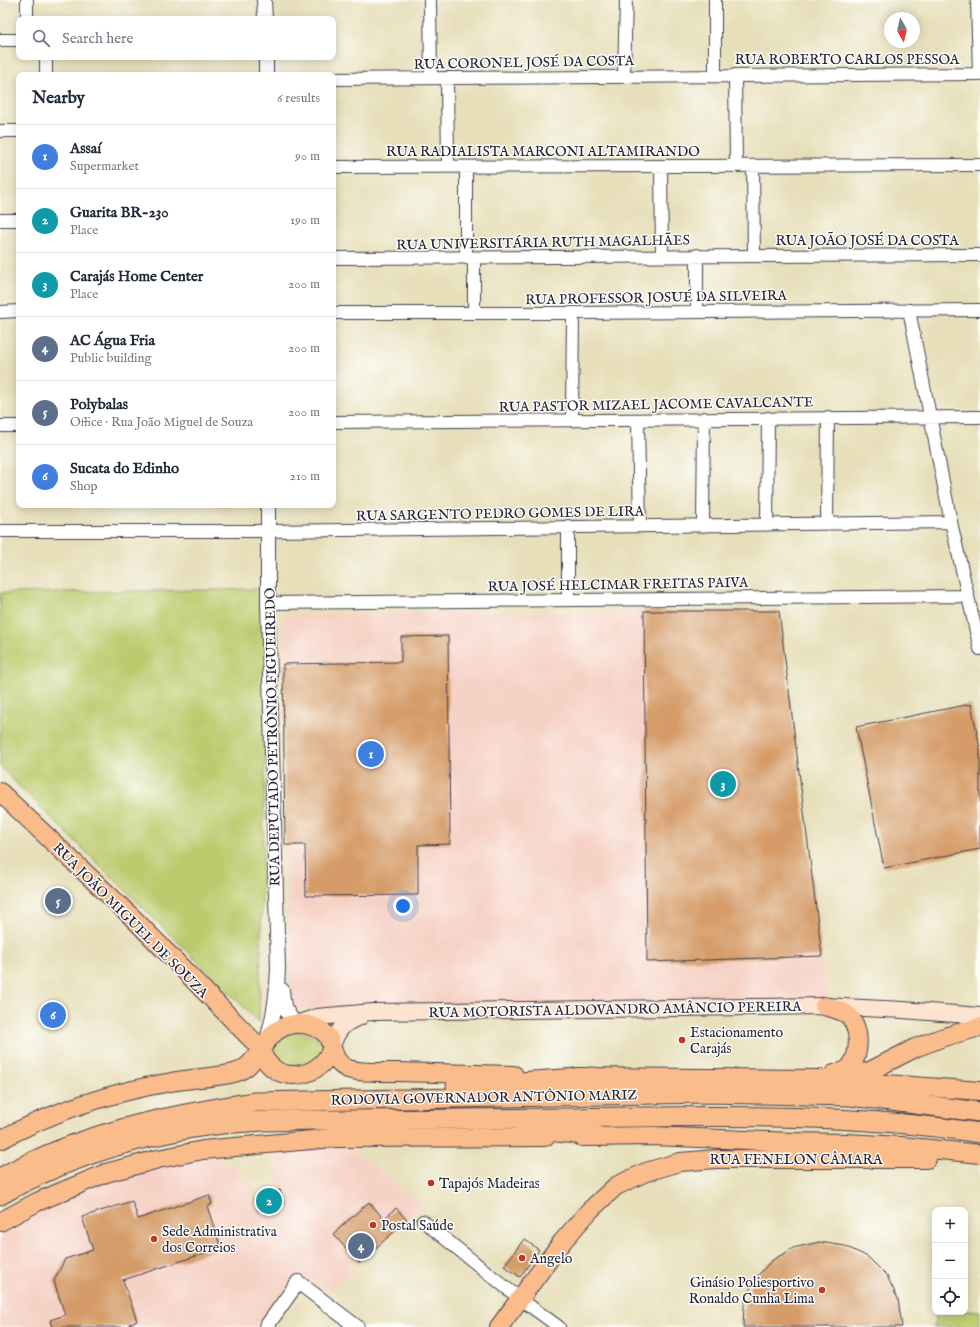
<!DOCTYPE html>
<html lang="en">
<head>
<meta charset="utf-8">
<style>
	:root { --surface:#fff; --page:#f2f2f3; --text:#1f2937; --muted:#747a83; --line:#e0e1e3; --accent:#2563eb }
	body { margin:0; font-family:"IM FELL English",serif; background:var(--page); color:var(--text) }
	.controls { position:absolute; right:12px; bottom:12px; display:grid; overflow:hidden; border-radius:8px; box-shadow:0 2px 10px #0003 }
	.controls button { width:36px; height:36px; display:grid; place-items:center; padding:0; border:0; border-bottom:1px solid var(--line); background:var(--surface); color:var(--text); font:20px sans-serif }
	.compass { position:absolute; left:884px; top:12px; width:36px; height:36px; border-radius:50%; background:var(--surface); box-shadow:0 2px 10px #0003; rotate:172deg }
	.you { position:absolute; left:403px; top:906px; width:14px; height:14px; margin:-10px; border:3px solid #fff; border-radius:50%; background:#1a73e8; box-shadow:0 0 0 6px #1a73e833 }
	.badge { display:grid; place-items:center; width:26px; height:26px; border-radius:50%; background:var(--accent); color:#fff; font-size:13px; font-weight:700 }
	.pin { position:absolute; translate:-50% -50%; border:2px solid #fff; box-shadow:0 1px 4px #0006 }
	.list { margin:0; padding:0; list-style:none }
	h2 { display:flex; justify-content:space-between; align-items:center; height:52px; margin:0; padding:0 16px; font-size:17px }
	h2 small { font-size:13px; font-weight:400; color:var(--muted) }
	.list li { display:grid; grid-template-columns:26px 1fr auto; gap:12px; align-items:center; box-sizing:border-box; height:64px; padding:0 16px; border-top:1px solid var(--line) }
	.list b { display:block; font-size:15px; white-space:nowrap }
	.list p { margin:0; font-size:13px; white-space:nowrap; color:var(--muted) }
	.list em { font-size:13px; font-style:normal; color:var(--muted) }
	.icon { flex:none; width:22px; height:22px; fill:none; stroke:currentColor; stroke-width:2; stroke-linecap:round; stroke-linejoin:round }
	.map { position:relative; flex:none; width:980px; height:1327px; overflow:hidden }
	.search { position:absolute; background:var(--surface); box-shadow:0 2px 10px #0003; left:16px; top:16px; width:320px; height:44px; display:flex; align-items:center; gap:10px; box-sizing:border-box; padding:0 14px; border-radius:8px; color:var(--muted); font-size:15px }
	.panel { position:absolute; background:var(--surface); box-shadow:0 2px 10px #0003; left:16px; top:72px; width:320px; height:436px; border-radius:8px }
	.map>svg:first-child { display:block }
</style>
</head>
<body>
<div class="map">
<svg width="980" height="1327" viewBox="0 0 980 1327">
	<rect width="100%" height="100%" fill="#fdfcf7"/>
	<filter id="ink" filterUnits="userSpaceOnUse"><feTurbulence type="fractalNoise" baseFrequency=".025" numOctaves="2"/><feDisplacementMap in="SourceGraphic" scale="8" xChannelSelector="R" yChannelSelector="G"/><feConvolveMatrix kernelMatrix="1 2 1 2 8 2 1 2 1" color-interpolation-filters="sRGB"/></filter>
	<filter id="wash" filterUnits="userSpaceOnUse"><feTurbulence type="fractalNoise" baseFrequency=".012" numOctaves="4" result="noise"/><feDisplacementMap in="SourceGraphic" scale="16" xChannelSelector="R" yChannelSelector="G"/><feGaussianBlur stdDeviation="0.9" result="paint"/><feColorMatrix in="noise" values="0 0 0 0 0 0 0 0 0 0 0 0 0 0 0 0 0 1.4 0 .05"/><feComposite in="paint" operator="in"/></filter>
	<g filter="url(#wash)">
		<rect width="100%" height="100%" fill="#e7dfba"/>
		<!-- built -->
		<path fill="#f6d1c5" d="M644,611H779L828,1003L461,1008H292L285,845L283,615Z
			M290,1146H348L423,1205L326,1293L301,1275L295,1283L291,1281L257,1327H0V1231L15,1221L108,1180L209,1156L235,1168L251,1184L255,1198L280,1190L275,1174V1165L280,1155Z"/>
		<!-- green -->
		<path fill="#bccb6d" stroke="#6f7654" d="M269,589L259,1022L0,767V593Z
			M297,1031L320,1038L325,1048L309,1067H278L271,1051C275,1039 286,1035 297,1031Z
			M980,1311V1327H934L936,1312Z"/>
		<g id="blocks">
			<!-- building -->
			<path fill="#d59c69" d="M644,611H779L822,956L647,962Z
				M448,636L450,844L418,845V895L306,896L305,845H285L283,664L401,662V637Z
				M971,704L980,748V849L884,868L856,727Z
				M280,1190L284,1204L259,1211L255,1198Z
				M209,1195L212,1204L207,1206L221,1248L123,1280L137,1321L129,1324L130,1327H52L50,1320L65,1315L54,1281L65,1259L93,1250L82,1217L132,1201L138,1219Z
				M369,1202L384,1219L396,1208L407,1220L359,1263L333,1234Z
				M524,1239L539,1250L520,1277L504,1266Z
				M819,1242L845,1246L868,1257L887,1276L898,1299L902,1327H743L744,1305L753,1281L771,1261L793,1248Z"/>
		</g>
	</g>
	<g filter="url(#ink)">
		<use href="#blocks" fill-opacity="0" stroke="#403e4e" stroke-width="1"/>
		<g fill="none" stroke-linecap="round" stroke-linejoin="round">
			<!-- minor casing -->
			<g stroke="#403e4e" stroke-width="14">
				<path id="minor" d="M27,0V19
					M430,0L431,78
					M977,0L979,74
					M0,40H19
					M46,57V75
					M715,75V0
					M735,75L736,165
					M624,76L626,0
					M447,78L448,166
					M333,79L980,74
					M0,131H19
					M661,166L662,256
					M753,166L754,256
					M333,167L980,165
					M0,220H19
					M333,258L980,255
					M466,258V167
					M474,258V313
					M909,310L951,522L980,649
					M697,311V255
					M0,312L19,311
					M333,313H573L980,310
					M572,420L573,313
					M638,420L640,526
					M333,422L980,417
					M0,426H19
					M827,524L828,417
					M767,525L768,418
					M568,526V599
					M703,526L704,418
					M0,531H269L951,522
					M268,603L968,596
					M423,1221L519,1298L559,1327"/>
			</g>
			<!-- tertiary casing -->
			<g stroke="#403e4e" stroke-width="16">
				<path id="tertiary" d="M264,0L265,19
					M266,57V75
					M282,990L284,1007L295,1024
					M267,1039C275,1015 277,993 278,968L268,603V505
					M266,1327L298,1282L357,1327"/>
			</g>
			<!-- secondary casing -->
			<g stroke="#403e4e" stroke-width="18">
				<path id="secondary" d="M295,1024L317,1017L373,1012L824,1006L903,1010L980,1016
					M331,1050C336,1032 342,1023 360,1017"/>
			</g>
			<!-- primary casing -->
			<g stroke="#403e4e" stroke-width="20">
				<path id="primary" d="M0,792L135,920L261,1049C270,1085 318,1082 331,1050
					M824,1006C831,1008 839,1010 845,1013C861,1022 862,1057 848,1069C845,1071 838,1073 834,1074
					M846,1075L868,1072L915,1048L941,1038L980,1027
					M577,1077L820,1079L980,1091
					M582,1137L653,1136L793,1142L846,1143L901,1146L980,1154
					M0,1140C52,1112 113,1092 171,1082C191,1078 213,1078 234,1073C262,1066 262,1027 295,1024C305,1023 323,1028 328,1037C334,1049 333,1063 348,1069C360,1073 383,1072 396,1072C435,1073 475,1074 514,1075
					M0,1222L37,1202L106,1173L158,1159L203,1150L333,1138L545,1137
					M499,1327L562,1242L589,1211L616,1186L646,1172L680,1162L716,1159H927"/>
			</g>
			<!-- trunk casing -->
			<g stroke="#403e4e" stroke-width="21">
				<path id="trunk" d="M456,1086L593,1077
					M526,1129L597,1136
					M0,1178C80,1133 165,1116 255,1102L707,1093L850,1096L980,1112
					M0,1195C57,1163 123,1141 188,1129C238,1120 291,1120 342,1120C415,1119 488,1118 562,1118C701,1116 842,1112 980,1133"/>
			</g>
			<!-- minor -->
			<use href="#minor" stroke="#fff" stroke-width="12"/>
			<!-- tertiary -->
			<use href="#tertiary" stroke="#fff" stroke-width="14"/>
			<!-- secondary -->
			<use href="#secondary" stroke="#fde4d1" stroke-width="16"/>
			<!-- primary -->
			<use href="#primary" stroke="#fabc8b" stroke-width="18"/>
			<!-- trunk -->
			<use href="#trunk" stroke="#fabc8b" stroke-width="19"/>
		</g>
	</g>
	<!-- markers -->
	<g fill="#c8321e" stroke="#fdfcf7" stroke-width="1.5">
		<circle cx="682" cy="1040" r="4"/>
		<circle cx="431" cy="1183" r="4"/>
		<circle cx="373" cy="1225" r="4"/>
		<circle cx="154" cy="1239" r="4"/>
		<circle cx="522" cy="1258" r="4"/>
		<circle cx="822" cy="1290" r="4"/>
	</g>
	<g text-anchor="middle" stroke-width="3" stroke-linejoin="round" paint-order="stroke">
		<!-- street labels -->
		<g font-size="14" fill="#22223b" stroke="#fdfcf7">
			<text x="847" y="64">RUA ROBERTO CARLOS PESSOA</text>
			<text transform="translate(524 62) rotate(-1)" y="5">RUA CORONEL JOSÉ DA COSTA</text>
			<text x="543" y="156">RUA RADIALISTA MARCONI ALTAMIRANDO</text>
			<text x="867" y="245">RUA JOÃO JOSÉ DA COSTA</text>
			<text transform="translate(543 242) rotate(-1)" y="5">RUA UNIVERSITÁRIA RUTH MAGALHÃES</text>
			<text transform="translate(656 297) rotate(-1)" y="5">RUA PROFESSOR JOSUÉ DA SILVEIRA</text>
			<text transform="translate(656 404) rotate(-1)" y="5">RUA PASTOR MIZAEL JACOME CAVALCANTE</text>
			<text transform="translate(500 513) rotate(-1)" y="5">RUA SARGENTO PEDRO GOMES DE LIRA</text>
			<text transform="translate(618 584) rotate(-1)" y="5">RUA JOSÉ HELCIMAR FREITAS PAIVA</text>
			<text transform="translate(272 737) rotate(-91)" y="5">RUA DEPUTADO PETRÔNIO FIGUEIREDO</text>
			<text transform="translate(131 920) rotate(45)" y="5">RUA JOÃO MIGUEL DE SOUZA</text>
			<text transform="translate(615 1009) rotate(-1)" y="5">RUA MOTORISTA ALDOVANDRO AMÂNCIO PEREIRA</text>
			<text transform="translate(484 1097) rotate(-1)" y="5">RODOVIA GOVERNADOR ANTÔNIO MARIZ</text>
			<text x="796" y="1164">RUA FENELON CÂMARA</text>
		</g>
		<!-- poi labels -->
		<g font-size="14" fill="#22223b" stroke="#fdfcf7" text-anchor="start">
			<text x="690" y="1037">Estacionamento<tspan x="690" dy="16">Carajás</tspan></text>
			<text x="439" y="1188">Tapajós Madeiras</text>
			<text x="381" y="1230">Postal Saúde</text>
			<text x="162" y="1236">Sede Administrativa<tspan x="162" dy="16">dos Correios</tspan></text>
			<text x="530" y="1263">Angelo</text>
			<text x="814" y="1287" text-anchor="end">Ginásio Poliesportivo<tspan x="814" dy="16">Ronaldo Cunha Lima</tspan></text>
		</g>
	</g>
</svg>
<div class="controls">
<button>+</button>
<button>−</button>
<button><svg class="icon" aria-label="locate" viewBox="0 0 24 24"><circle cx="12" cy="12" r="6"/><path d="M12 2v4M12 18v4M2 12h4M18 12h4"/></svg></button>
</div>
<svg class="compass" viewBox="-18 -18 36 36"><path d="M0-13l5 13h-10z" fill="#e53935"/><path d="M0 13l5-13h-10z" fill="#747a83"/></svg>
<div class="you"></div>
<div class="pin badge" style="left:371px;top:754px;background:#3f7fe0">1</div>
<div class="pin badge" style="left:269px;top:1201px;background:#0f9aa8">2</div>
<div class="pin badge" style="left:723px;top:784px;background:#0f9aa8">3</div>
<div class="pin badge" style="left:361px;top:1246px;background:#5c6f8a">4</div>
<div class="pin badge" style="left:58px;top:901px;background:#5c6f8a">5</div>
<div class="pin badge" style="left:53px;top:1015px;background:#3f7fe0">6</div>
<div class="search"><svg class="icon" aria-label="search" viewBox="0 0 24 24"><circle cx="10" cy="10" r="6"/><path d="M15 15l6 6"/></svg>Search here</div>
<section class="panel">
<h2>Nearby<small>6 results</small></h2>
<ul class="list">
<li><span class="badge" style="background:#3f7fe0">1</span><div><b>Assaí</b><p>Supermarket</p></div><em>90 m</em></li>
<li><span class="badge" style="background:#0f9aa8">2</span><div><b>Guarita BR-230</b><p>Place</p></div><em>190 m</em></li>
<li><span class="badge" style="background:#0f9aa8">3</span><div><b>Carajás Home Center</b><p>Place</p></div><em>200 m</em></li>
<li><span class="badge" style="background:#5c6f8a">4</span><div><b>AC Água Fria</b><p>Public building</p></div><em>200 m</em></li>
<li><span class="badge" style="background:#5c6f8a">5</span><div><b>Polybalas</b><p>Office · Rua João Miguel de Souza</p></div><em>200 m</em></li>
<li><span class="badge" style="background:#3f7fe0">6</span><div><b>Sucata do Edinho</b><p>Shop</p></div><em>210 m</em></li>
</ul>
</section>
</div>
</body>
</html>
